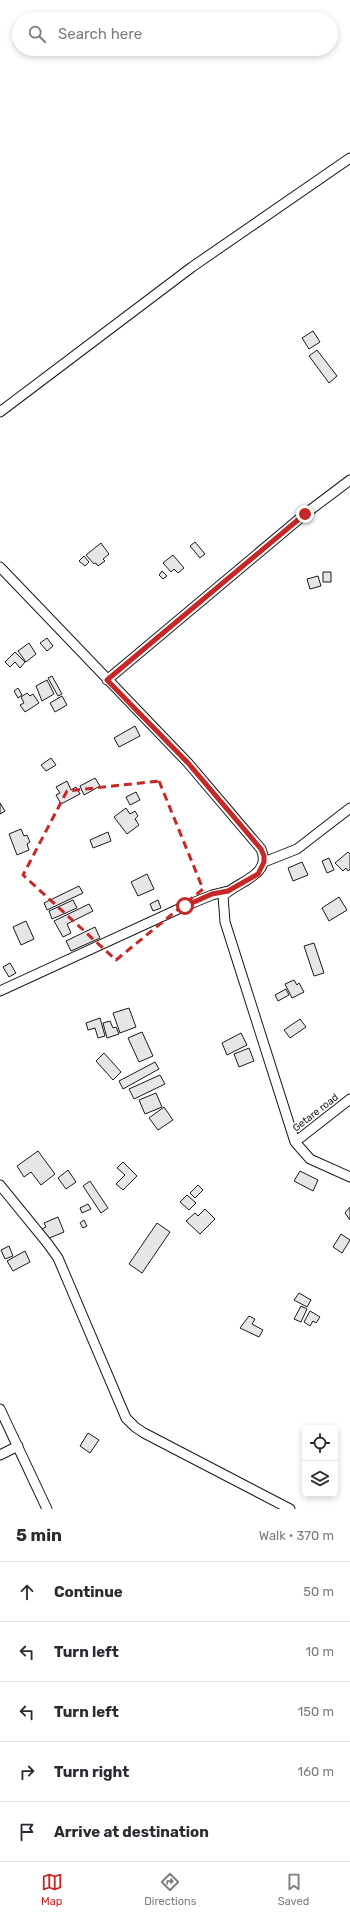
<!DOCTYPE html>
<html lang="en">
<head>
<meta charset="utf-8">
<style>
	:root { --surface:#fff; --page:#f2f2f3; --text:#2b2b33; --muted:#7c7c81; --line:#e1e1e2; --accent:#c62828 }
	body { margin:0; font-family:Rubik,sans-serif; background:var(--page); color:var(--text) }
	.controls { position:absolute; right:12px; bottom:12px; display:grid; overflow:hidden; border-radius:6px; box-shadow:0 2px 6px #0003 }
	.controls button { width:36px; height:36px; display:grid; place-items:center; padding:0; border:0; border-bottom:1px solid var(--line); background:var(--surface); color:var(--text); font:20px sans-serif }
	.stop { position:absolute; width:12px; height:12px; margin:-9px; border:3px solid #c62828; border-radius:50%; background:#fff }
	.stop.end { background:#c62828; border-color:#fff; box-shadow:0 1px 4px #0008 }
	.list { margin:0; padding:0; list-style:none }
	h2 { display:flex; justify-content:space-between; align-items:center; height:52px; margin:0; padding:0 16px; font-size:17px }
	h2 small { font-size:13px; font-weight:400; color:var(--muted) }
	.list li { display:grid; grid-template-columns:26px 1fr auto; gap:12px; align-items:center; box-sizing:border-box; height:60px; padding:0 16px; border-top:1px solid var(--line) }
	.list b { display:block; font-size:15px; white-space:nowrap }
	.list em { font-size:13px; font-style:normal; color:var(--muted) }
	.icon { flex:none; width:22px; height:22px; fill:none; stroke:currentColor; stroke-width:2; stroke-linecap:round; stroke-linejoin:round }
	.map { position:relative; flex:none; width:350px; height:1509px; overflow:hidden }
	.search { position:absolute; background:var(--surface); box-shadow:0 2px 6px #0003; left:12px; right:12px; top:12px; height:44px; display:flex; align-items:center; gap:10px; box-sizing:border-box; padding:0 14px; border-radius:22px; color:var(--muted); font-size:15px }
	.sheet { height:352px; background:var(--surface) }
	nav { display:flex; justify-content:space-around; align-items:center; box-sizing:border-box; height:56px; border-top:1px solid var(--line); background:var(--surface); font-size:11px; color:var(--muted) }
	nav a { display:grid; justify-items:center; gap:2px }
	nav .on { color:var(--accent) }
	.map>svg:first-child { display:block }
</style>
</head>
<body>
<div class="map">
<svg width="350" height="1509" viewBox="0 0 350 1509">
	<rect width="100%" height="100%" fill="#fff"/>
	<!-- building -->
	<path fill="#e6e6e6" stroke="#1a1a1a" d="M313,331L320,342L309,349L302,338Z
		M317,350L337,376L329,383L309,356Z
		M195,542L205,554L200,558L190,546Z
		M101,543L109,554L103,559L105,561L98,566L96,563L94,564L86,555Z
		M173,555L184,568L178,573L174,569L171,572L163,563Z
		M84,556L89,562L85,566L79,561Z
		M162,571L167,576L163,579L159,575Z
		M323,572H331V582H323Z
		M318,576L321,586L310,589L307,579Z
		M47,638L53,646L47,651L40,643Z
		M29,643L36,654L26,662L18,651Z
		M15,652L25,662L20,668L15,662L10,667L5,662Z
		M52,676L62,694L58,696L48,678Z
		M47,680L54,694L42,701L36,686Z
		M18,688L22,695L18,698L14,691Z
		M27,693L30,696L33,694L39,703L25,712L20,705L24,703L21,697Z
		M62,696L67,705L55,712L50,703Z
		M135,726L140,736L119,747L114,738Z
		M51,758L56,765L46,771L41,765Z
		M95,778L100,786L84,795L80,786Z
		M67,781L71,790L76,787L80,794L61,804L56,795L60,793L56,787Z
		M136,792L140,800L130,805L126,797Z
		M0,803L5,811L0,814Z
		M126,808L130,814L135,811L138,816L135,819L139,825L127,834L114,817Z
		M21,829L24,836L27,835L30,842L27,844L29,850L17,855L9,834Z
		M108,832L111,841L93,848L90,840Z
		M348,852L350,854V869L348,871L346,868L343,871L335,863Z
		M329,858L334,870L327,873L322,861Z
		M302,862L308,875L293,881L288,868Z
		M147,874L154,889L138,896L131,882Z
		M79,886L83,893L47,910L44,903Z
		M339,897L347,910L329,921L322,908Z
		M73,900L77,908L52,919L49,911Z
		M158,900L161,908L153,911L150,904Z
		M89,904L93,911L67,924L71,933L63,937L54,921Z
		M26,921L34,939L21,945L13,927Z
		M95,927L100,938L71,951L66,941Z
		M314,943L324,973L314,976L304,946Z
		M10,963L16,973L9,977L3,967Z
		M294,980L297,985L299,983L304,992L292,998L285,984Z
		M286,989L289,995L278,1001L275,995Z
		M129,1008L136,1027L120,1033L113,1013Z
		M100,1018L105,1036L98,1038L95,1028L88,1030L86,1023Z
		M300,1019L306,1027L290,1038L284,1030Z
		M110,1021L113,1028L116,1027L119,1034L107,1038L103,1023Z
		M142,1032L153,1056L139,1062L128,1038Z
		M241,1033L247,1045L227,1055L222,1043Z
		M249,1048L254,1061L239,1067L234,1054Z
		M104,1053L121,1072L113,1080L96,1061Z
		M155,1062L159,1069L123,1089L119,1081Z
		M160,1075L165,1084L134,1099L129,1089Z
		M156,1093L162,1107L145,1114L139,1100Z
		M164,1107L173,1120L158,1130L149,1118Z
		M38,1151L55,1174L41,1185L31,1172L24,1177L17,1166Z
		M123,1162L137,1176L123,1190L116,1184L125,1175L117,1168Z
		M68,1170L76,1182L66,1189L58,1178Z
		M300,1171L318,1180L313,1191L294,1181Z
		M90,1181L108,1208L101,1213L83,1186Z
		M198,1185L203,1190L195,1198L190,1193Z
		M187,1195L196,1203L189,1210L180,1202Z
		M88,1204L91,1209L82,1213L80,1208Z
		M350,1207V1220L345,1213Z
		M205,1209L215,1219L200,1234L186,1221L195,1213L198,1216Z
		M58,1217L64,1232L47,1239L42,1229L46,1227L44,1223Z
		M84,1220L87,1226L83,1228L80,1223Z
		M157,1223L170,1232L142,1273L129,1264Z
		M341,1234L350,1240L342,1253L333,1247Z
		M9,1246L13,1256L5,1259L1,1250Z
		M25,1251L30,1262L13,1271L7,1261Z
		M299,1293L311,1300L307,1307L294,1300Z
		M301,1306L307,1309L301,1322L294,1319Z
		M310,1311L320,1317L316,1323L313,1321L310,1326L304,1322Z
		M249,1316L255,1319L252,1324L263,1330L259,1337L240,1328Z
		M88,1433L99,1440L90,1453L80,1446Z"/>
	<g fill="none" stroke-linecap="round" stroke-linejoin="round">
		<!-- minor casing -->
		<g stroke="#1a1a1a" stroke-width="11">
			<path id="minor" d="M0,412L192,267L350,158
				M0,567L188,763L261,849C273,875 238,881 223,896L225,922L295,1142L310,1159L350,1177
				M107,680L305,514L350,480
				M264,862L297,849L350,808
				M0,991L185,906L212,895L228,891
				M295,1142L350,1099
				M0,1185L48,1244L58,1258L126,1418L135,1427L144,1433L290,1509
				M0,1409L47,1509
				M0,1455L18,1446"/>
		</g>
		<!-- minor -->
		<use href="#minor" stroke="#fff" stroke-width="9"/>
	</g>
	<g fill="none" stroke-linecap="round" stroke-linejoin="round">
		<!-- route -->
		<path stroke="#c62828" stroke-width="5" d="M185,906L212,894L228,891L258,874L264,862V856L261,849L188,763L107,680L305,514"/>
	</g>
	<!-- marked area -->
	<path fill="none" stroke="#c62828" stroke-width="3" stroke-dasharray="8 5" stroke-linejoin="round" d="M159,781L203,889L116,960L23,875L67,791Z"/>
	<g text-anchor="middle" stroke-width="3" stroke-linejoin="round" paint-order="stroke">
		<!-- street labels -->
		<g font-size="10" fill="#1a1a1a" stroke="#fff">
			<text transform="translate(315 1112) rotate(-38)" y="4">Getare road</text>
		</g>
	</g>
</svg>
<div class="controls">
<button><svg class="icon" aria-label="locate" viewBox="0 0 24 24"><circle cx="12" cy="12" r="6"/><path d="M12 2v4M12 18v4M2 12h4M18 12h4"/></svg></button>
<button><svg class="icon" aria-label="layers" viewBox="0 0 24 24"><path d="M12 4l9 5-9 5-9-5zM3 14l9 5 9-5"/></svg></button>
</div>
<div class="stop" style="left:185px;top:906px"></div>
<div class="stop end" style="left:305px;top:514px"></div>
<div class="search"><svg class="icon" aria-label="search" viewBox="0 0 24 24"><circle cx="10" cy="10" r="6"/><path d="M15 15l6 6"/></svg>Search here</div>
</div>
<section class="sheet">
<h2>5 min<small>Walk · 370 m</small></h2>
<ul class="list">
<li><svg class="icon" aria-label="ahead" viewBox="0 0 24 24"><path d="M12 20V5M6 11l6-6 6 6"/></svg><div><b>Continue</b></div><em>50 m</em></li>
<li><svg class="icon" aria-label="left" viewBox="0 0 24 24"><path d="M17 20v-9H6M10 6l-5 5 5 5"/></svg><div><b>Turn left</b></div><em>10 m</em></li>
<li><svg class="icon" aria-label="left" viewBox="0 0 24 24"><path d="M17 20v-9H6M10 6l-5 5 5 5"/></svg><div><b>Turn left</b></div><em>150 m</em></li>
<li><svg class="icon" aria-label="right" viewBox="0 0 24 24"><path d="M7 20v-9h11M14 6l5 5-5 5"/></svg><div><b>Turn right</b></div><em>160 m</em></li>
<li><svg class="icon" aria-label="arrive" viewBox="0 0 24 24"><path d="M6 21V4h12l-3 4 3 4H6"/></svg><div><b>Arrive at destination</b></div></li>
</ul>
</section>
<nav>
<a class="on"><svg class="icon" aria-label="map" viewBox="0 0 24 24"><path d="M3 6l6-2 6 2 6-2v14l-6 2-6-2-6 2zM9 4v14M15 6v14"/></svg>Map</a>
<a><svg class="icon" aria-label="directions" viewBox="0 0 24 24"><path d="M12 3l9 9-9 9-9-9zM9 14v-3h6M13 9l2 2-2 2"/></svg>Directions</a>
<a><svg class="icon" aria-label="saved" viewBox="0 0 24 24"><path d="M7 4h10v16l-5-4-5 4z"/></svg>Saved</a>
</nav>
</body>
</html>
